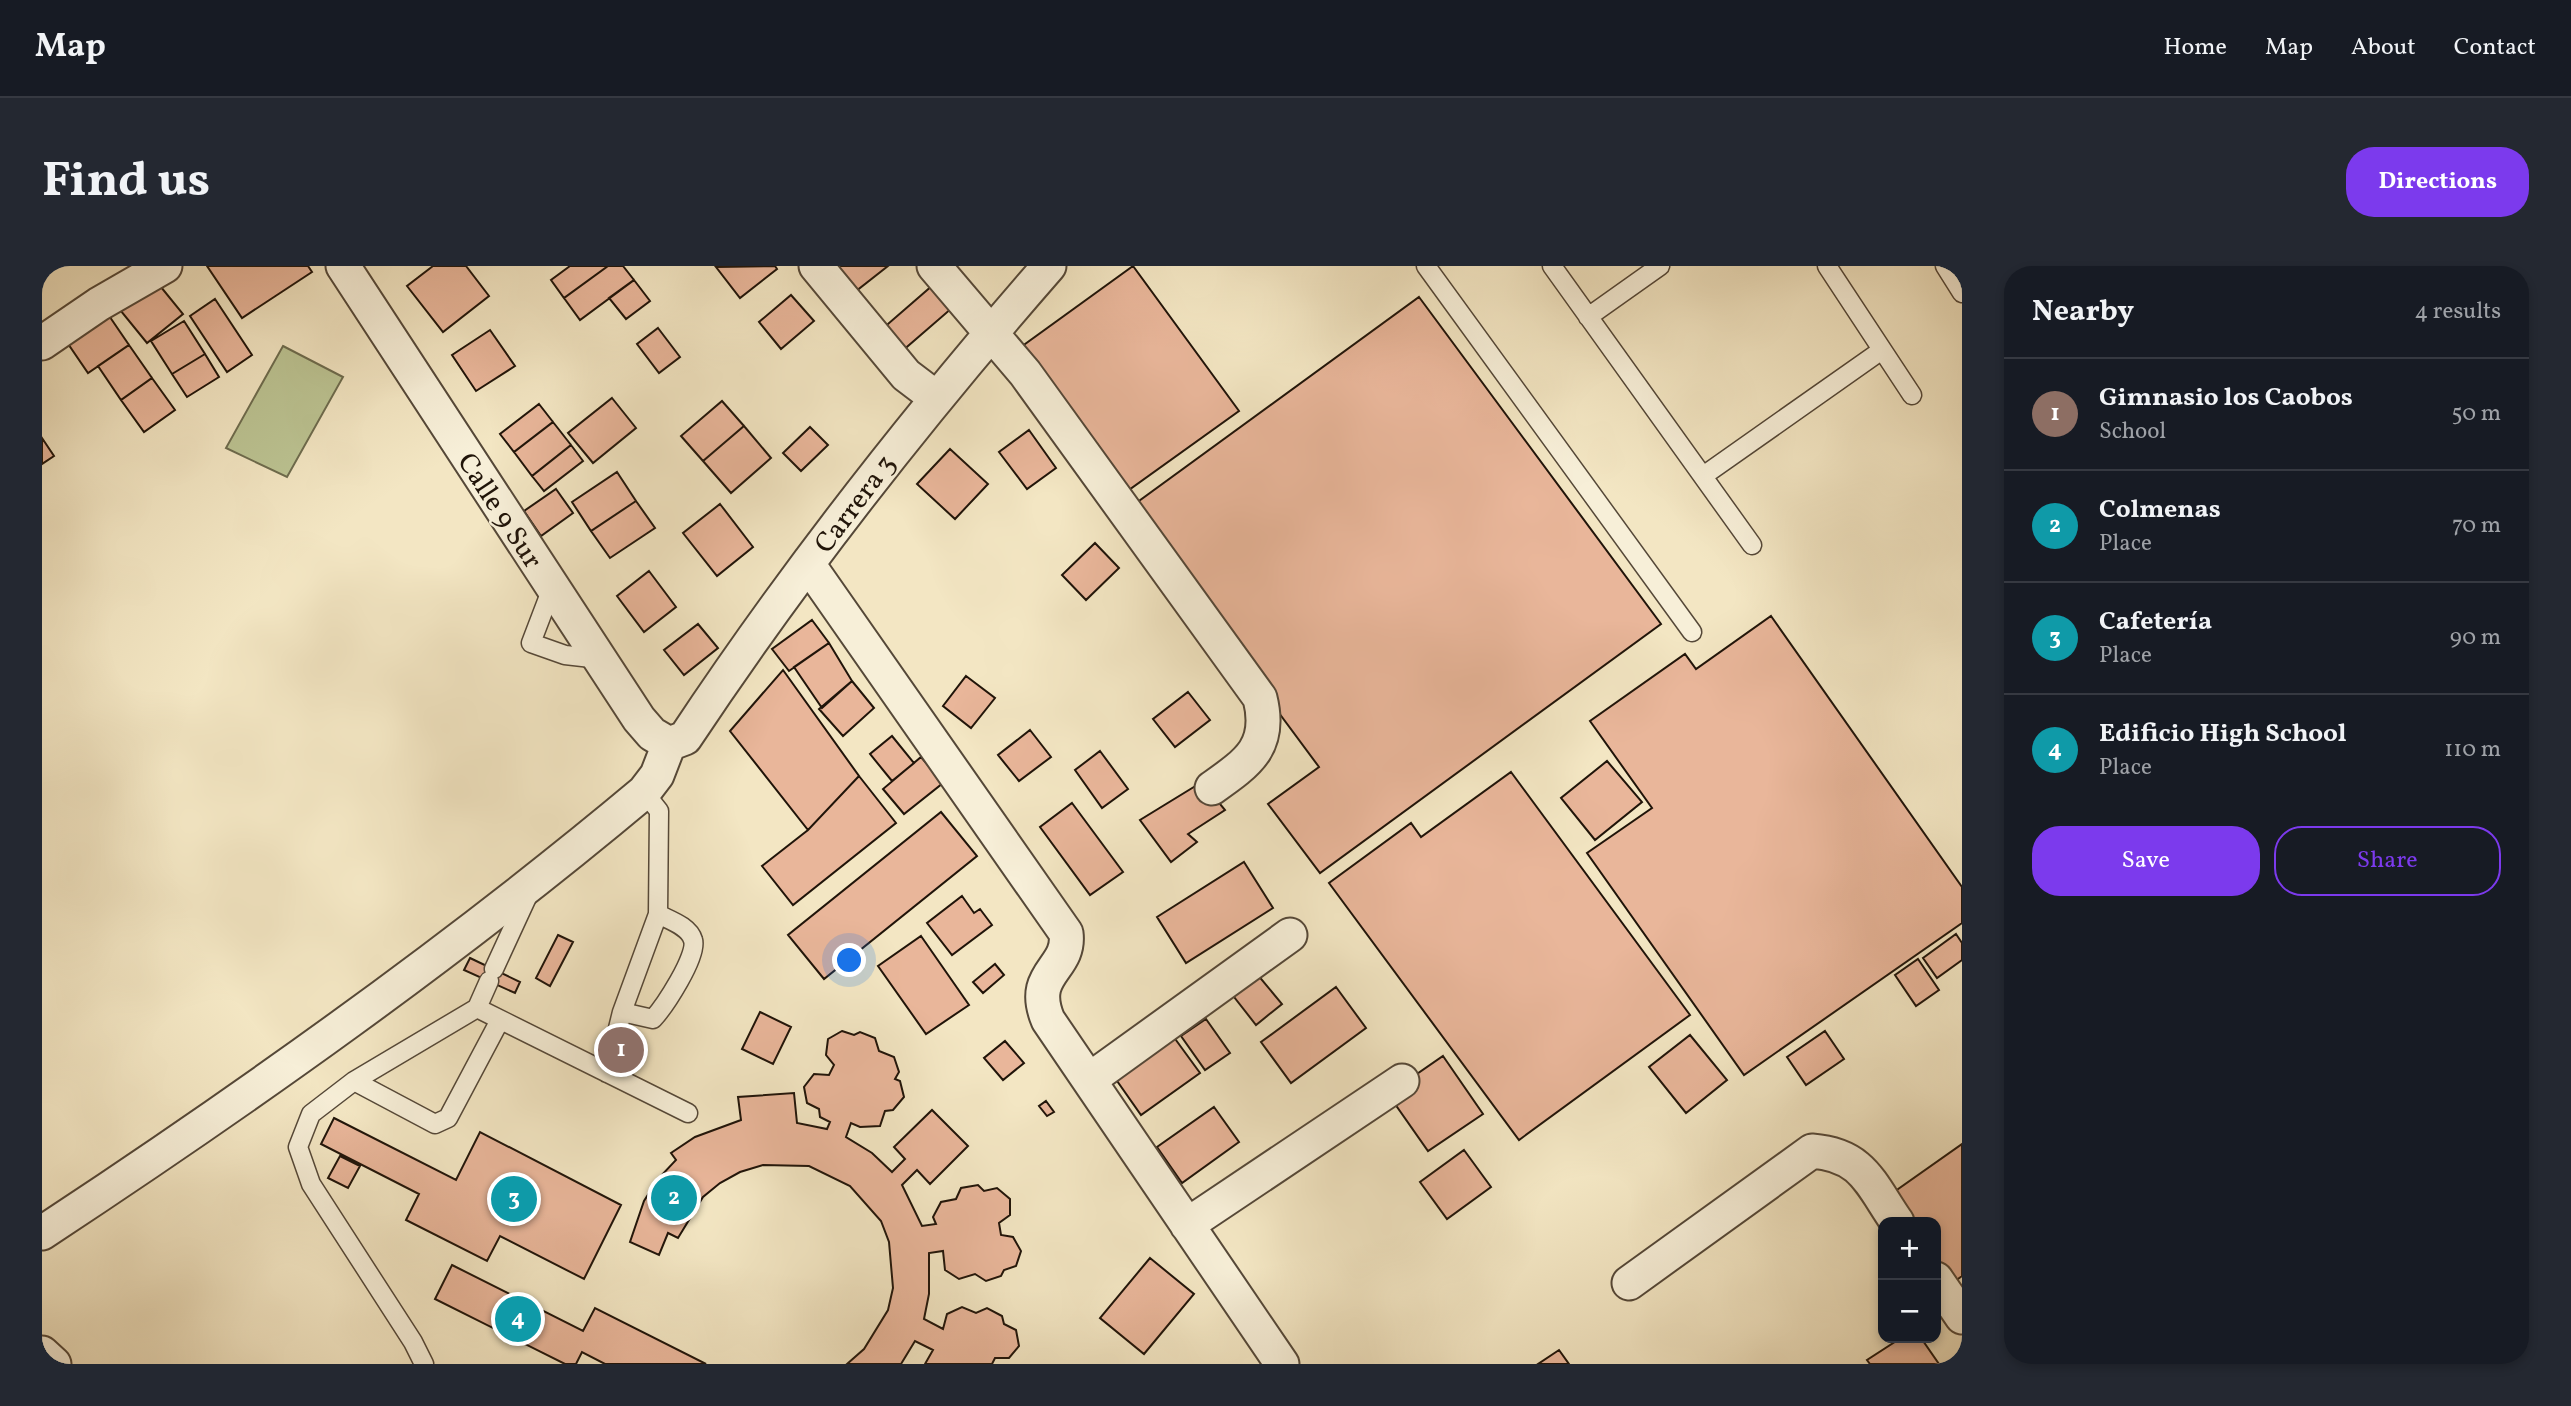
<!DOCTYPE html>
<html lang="en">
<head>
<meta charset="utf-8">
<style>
	:root { --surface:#171b24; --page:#242831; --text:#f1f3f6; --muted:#9ea1a6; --line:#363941; --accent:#7c3aed }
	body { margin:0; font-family:Vollkorn,serif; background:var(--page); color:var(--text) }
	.controls { position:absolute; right:21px; bottom:21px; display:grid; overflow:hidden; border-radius:14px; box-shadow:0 4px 10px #0003 }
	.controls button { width:63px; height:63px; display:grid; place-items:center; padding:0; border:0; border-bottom:2px solid var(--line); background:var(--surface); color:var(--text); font:35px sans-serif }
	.you { position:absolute; left:808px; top:695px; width:24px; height:24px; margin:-18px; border:5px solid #fff; border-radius:50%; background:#1a73e8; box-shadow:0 0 0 10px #1a73e833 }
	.badge { display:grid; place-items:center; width:46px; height:46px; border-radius:50%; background:var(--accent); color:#fff; font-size:23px; font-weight:700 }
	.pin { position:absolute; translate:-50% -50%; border:4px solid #fff; box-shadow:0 2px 7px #0006 }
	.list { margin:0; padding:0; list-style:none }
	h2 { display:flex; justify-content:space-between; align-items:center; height:91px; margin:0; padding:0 28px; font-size:30px }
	h2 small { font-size:23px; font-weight:400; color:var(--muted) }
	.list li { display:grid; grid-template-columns:46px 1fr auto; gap:21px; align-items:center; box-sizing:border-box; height:112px; padding:0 28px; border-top:2px solid var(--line) }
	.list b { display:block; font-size:26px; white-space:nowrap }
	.list p { margin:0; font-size:23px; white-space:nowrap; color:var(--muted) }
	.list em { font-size:23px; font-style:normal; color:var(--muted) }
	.actions { display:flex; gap:14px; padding:21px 28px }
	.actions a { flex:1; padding:16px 0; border:2px solid var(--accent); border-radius:28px; text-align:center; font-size:24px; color:var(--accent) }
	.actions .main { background:var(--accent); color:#fff }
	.map { position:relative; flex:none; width:1920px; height:1098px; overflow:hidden; border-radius:28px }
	header { display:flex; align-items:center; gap:42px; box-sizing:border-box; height:98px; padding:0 35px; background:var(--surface); border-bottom:2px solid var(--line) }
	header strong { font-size:33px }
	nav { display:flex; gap:38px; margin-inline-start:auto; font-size:24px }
	.intro { display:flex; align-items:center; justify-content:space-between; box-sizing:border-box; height:168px; padding:0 42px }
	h1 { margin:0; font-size:49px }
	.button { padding:18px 32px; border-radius:28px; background:var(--accent); color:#fff; font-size:24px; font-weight:700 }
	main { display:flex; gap:42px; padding:0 42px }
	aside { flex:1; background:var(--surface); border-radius:28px; box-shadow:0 4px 10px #0003 }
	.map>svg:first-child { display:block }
</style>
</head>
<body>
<header>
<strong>Map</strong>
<nav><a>Home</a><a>Map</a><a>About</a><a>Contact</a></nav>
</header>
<div class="intro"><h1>Find us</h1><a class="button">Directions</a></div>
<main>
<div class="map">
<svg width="1920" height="1098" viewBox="0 0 1920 1098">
	<rect width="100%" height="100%" fill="#f3e6c3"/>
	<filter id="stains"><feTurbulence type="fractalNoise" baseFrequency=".00286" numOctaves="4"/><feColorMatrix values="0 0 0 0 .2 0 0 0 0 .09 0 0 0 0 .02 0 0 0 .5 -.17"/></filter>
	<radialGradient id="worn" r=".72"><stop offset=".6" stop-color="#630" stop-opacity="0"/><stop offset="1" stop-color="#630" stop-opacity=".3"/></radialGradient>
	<!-- green -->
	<path fill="#bcc493" stroke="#6e6c4e" stroke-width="2" d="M241,80L301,111L245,211L184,182Z"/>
	<!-- building -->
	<path fill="#e9b69a" stroke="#201409" stroke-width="2" d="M165,0H266L270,6L200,52Z
		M391,0H424L447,30L401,66L365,20Z
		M528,0H566L522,32L509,14Z
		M566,0H581L592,14L538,54L522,32Z
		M733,0L735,3L698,32L674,1Z
		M786,0H846L809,29Z
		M1091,0L1197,145L1084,226L979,81Z
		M110,10L141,48L105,77L74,39Z
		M592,14L608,35L584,53L567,32Z
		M891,19L910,42L859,86L839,64Z
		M749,29L772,55L739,83L717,56Z
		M1377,31L1619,358L1278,607L1226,538L1277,501L1086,243Z
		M173,33L210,89L185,106L148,50Z
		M59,38L87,79L46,107L18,66Z
		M142,55L163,88L130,108L109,75Z
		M616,62L638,91L617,107L595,78Z
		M448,64L473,100L434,125L410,89Z
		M87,79L110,112L79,134L56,100Z
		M163,88L177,111L145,131L130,108Z
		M110,112L133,144L102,166L79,134Z
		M570,132L594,162L551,197L526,167Z
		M680,135L702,160L661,195L639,170Z
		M497,138L511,156L472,186L458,168Z
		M511,156L529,179L490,210L472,186Z
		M702,160L729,192L689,227L661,195Z
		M768,161L786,179L759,205L741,187Z
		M987,164L1014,202L985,223L957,186Z
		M0,172L12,190L0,198Z
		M529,179L541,195L502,225L490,210Z
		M908,183L946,218L913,253L875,218Z
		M575,206L594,235L549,265L530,236Z
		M514,223L531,247L499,270L482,245Z
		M594,235L613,262L568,292L549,265Z
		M678,238L711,281L675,310L641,267Z
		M1053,277L1077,302L1044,334L1020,309Z
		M607,305L634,341L602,366L575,330Z
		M1729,350L1920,621V657L1702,809L1545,587L1610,542L1548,455L1643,388L1654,403Z
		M770,354L787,377L747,405L730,383Z
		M656,358L676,382L642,409L622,384Z
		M787,377L810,415L780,442L752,401Z
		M741,404L817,510L766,564L688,465Z
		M924,410L953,432L929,462L901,440Z
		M810,415L832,442L801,470L777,443Z
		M1146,426L1168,454L1133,481L1111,453Z
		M988,464L1009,491L977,515L956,489Z
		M850,470L872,497L850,515L828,488Z
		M1058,485L1086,523L1060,542L1033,504Z
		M879,491L901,517L862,548L841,523Z
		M1565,495L1600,536L1553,574L1519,532Z
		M1469,506L1648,749L1477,874L1287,617L1369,557L1379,571Z
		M817,510L854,557L751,639L720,600L766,564Z
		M1160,516L1183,544L1146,568L1155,576L1129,596L1098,554Z
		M1030,537L1081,606L1048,629L998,561Z
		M899,546L935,590L782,713L746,669Z
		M1202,596L1231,642L1144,697L1115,651Z
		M920,630L932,647L938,643L950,659L910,689L885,657Z
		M1914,668L1920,677V694L1895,712L1881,692Z
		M516,669L531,676L508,720L494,712Z
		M879,670L927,739L884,768L836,700Z
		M428,692L478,716L473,727L422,704Z
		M1876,693L1897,724L1874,740L1853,709Z
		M953,698L962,709L941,727L931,716Z
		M1210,702L1240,738L1214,759L1185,722Z
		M1294,721L1324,762L1249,817L1219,776Z
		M718,746L749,761L731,798L700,783Z
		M1164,753L1188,787L1163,804L1139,770Z
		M800,765L812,769L818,766L833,772L837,785L852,791L857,806L853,813L858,815L862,831L851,844L843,845L838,860L818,861L809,857L804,871L830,887L850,906L863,893L852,881L890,844L926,880L888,918L875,904L860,919L880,960L894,958L891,951L899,936L914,933L919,922L936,919L942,925L955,922L968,933V949L957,957L959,969L971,971L979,985L974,1000L962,1004L959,1010L944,1015L933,1008L917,1013L903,1004L901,985L887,987V1028L882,1053L901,1063L905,1048L920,1041L934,1047L945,1042L960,1050L962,1058L974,1064L977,1080L967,1092H953L950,1098H883L891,1084L873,1075L859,1098H805L822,1083L846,1044L851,1022L847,976L839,955L808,920L767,900L721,899L698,906L678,917L661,931L636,972L626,967L617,989L588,976L602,935L616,913L634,894L629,887L653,871L699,854L696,831L752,827L755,857L785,863L788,856L778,851L777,843L765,837L762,821L772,808L787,809L792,799L784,789L786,773Z
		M1783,765L1802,793L1764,819L1745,791Z
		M1648,769L1685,814L1644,847L1607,801Z
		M1131,770L1158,807L1099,849L1073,812Z
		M963,775L982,797L961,814L942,792Z
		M1401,790L1441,848L1386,885L1346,828Z
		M1004,835L1012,846L1005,850L997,840Z
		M1172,841L1197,876L1140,917L1115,881Z
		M292,852L414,914L438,866L579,939L542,1013L458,970L445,995L364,954L377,928L279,878Z
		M1920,878V1010L1905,1021L1894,1006V956H1858L1842,933Z
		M1422,884L1449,921L1405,953L1378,916Z
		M298,890L318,900L306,922L286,912Z
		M1108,992L1152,1028L1102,1088L1058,1052Z
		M410,999L541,1065L553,1042L664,1098H563L540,1086L534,1098H523L393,1033Z
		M1859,1072H1879L1897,1098H1828L1825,1094Z
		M1517,1084L1527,1098H1496Z"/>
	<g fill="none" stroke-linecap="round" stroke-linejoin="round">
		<!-- service casing -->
		<g stroke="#554838" stroke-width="21">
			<path id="service" d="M1384,0L1650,366
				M1510,0L1710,279
				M1785,0L1870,129
				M1903,0L1920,27
				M1546,51L1618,0
				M1661,210L1840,84
				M510,322L489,377L523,389L558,393
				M452,703L487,627
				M435,742L646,847
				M580,746L611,753C622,741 656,690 651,674C647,660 627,654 616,648
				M565,807L580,746L616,648L617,545L602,526
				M312,815L393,858L406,852L458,754
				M382,1098L371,1076L269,918L256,881L269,848L312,815L435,742L447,715"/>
		</g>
		<!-- minor casing -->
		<g stroke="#554838" stroke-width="37">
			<path id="minor" d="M301,0L597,453L610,468L627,478
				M774,0L864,109L893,131
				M892,0L983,107L1218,432C1230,480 1207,496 1170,522
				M0,77L57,38L123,0
				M766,298L1024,667C1029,704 986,706 1006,754L1240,1098
				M627,478L643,472C753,306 876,150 1007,0
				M1047,814L1248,669
				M1145,959L1360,815
				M0,967C208,830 411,686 602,526L615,509L627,478
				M1894,1013L1920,1051
				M1587,1017L1770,885C1821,889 1828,917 1855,956
				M0,1087L12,1098"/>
		</g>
		<!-- service -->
		<use href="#service" stroke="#f7efd8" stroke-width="18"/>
		<!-- minor -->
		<use href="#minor" stroke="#f7efd8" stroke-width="33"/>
	</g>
	<g text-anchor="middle" stroke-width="5" stroke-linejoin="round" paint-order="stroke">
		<!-- street labels -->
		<g font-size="28" fill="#201409" stroke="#f7efd8">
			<text transform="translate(812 237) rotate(-53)" y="10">Carrera 3</text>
			<text transform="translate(459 244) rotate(57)" y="10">Calle 9 Sur</text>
		</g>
	</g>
	<rect width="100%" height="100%" filter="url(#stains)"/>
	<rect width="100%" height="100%" fill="url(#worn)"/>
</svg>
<div class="controls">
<button>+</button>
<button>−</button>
</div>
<div class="you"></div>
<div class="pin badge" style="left:579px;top:784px;background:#8d6e63">1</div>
<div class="pin badge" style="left:632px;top:932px;background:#0f9aa8">2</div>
<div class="pin badge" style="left:472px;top:933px;background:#0f9aa8">3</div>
<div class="pin badge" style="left:476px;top:1053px;background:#0f9aa8">4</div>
</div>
<aside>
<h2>Nearby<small>4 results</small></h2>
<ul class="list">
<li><span class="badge" style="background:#8d6e63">1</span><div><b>Gimnasio los Caobos</b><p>School</p></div><em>50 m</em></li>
<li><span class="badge" style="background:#0f9aa8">2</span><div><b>Colmenas</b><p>Place</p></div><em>70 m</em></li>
<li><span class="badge" style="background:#0f9aa8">3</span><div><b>Cafetería</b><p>Place</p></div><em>90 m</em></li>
<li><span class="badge" style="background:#0f9aa8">4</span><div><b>Edificio High School</b><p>Place</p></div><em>110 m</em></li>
</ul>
<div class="actions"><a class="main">Save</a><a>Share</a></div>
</aside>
</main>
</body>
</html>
